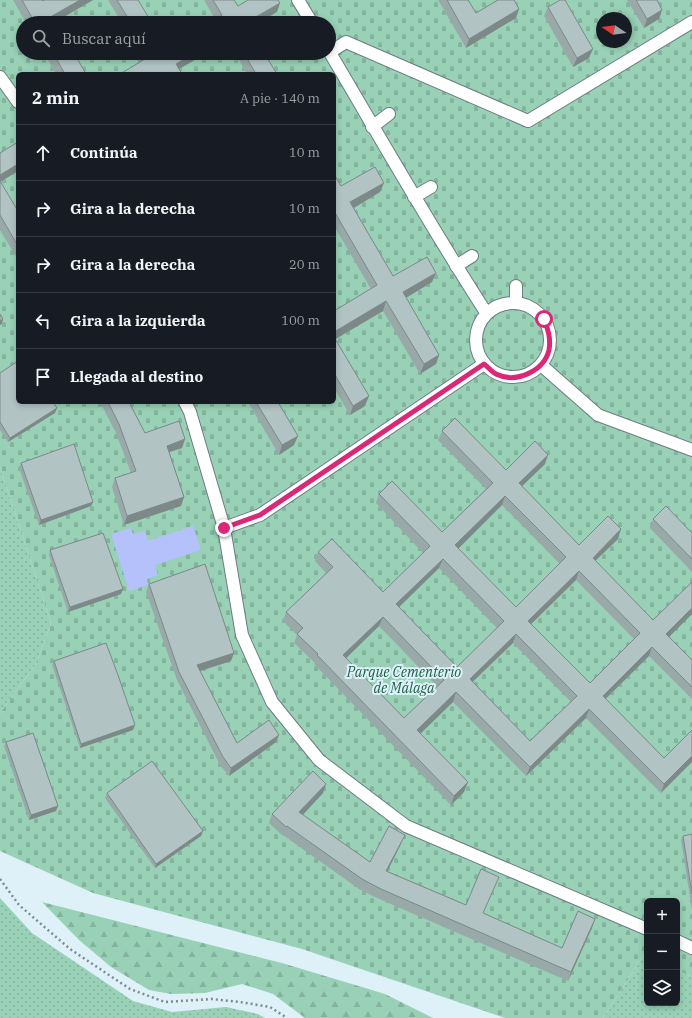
<!DOCTYPE html>
<html lang="es">
<head>
<meta charset="utf-8">
<style>
	:root { --surface:#171b24; --page:#242831; --text:#f1f3f6; --muted:#9ea1a6; --line:#363941 }
	body { margin:0; font-family:"IBM Plex Serif",serif; background:var(--page); color:var(--text) }
	.controls { position:absolute; right:12px; bottom:12px; display:grid; overflow:hidden; border-radius:6px; box-shadow:0 2px 6px #0003 }
	.controls button { width:36px; height:36px; display:grid; place-items:center; padding:0; border:0; border-bottom:1px solid var(--line); background:var(--surface); color:var(--text); font:20px sans-serif }
	.compass { position:absolute; left:596px; top:12px; width:36px; height:36px; border-radius:50%; background:var(--surface); box-shadow:0 2px 6px #0003; rotate:283deg }
	.stop { position:absolute; width:12px; height:12px; margin:-9px; border:3px solid #db2777; border-radius:50%; background:#fff }
	.stop.end { background:#db2777; border-color:#fff; box-shadow:0 1px 4px #0008 }
	.list { margin:0; padding:0; list-style:none }
	h2 { display:flex; justify-content:space-between; align-items:center; height:52px; margin:0; padding:0 16px; font-size:17px }
	h2 small { font-size:13px; font-weight:400; color:var(--muted) }
	.list li { display:grid; grid-template-columns:26px 1fr auto; gap:12px; align-items:center; box-sizing:border-box; height:56px; padding:0 16px; border-top:1px solid var(--line) }
	.list b { display:block; font-size:15px; white-space:nowrap }
	.list em { font-size:13px; font-style:normal; color:var(--muted) }
	.icon { flex:none; width:22px; height:22px; fill:none; stroke:currentColor; stroke-width:2; stroke-linecap:round; stroke-linejoin:round }
	.map { position:relative; flex:none; width:692px; height:1018px; overflow:hidden }
	.search { position:absolute; background:var(--surface); box-shadow:0 2px 6px #0003; left:16px; top:16px; width:320px; height:44px; display:flex; align-items:center; gap:10px; box-sizing:border-box; padding:0 14px; border-radius:22px; color:var(--muted); font-size:15px }
	.panel { position:absolute; background:var(--surface); box-shadow:0 2px 6px #0003; left:16px; top:72px; width:320px; height:332px; border-radius:6px }
	.map>svg:first-child { display:block }
</style>
</head>
<body>
<div class="map">
<svg width="692" height="1018" viewBox="0 0 692 1018">
	<defs>
		<pattern id="grass-dots" width="8" height="8" patternUnits="userSpaceOnUse"><rect width="8" height="8" fill="#98d1b6"/><path d="M2 2h.1M6 6h.1" fill="none" stroke="#82b39c" stroke-width="1.8" stroke-linecap="round"/></pattern>
		<pattern id="forest-firs" width="22" height="20" patternUnits="userSpaceOnUse"><rect width="22" height="20" fill="#98d1b6"/><path d="M5 1l3.5 6h-7zM16 11l3.5 6h-7z" fill="#82b39c"/></pattern>
		<pattern id="cemetery-stones" width="16" height="16" patternUnits="userSpaceOnUse"><rect width="16" height="16" fill="#98d1b6"/><path d="M2 7V4a2 2 0 0 1 4 0v3zM10 15v-3a2 2 0 0 1 4 0v3z" fill="#82b39c"/></pattern>
	</defs>
	<rect width="100%" height="100%" fill="#dff1f8"/>
	<!-- grass -->
	<path fill="url(#grass-dots)" d="M0,467L51,623L36,664L0,713Z
		M0,898L32,933L133,1001L172,1012L226,1007L258,1014L265,1018H0Z
		M643,956L647,957V1003H677V970L692,977V1018H603Z"/>
	<!-- forest -->
	<path fill="url(#forest-firs)" d="M42,902L282,963L385,994L433,1018H305L273,994L242,984L205,993L171,994L149,990L111,967L79,940Z"/>
	<!-- cemetery -->
	<path fill="url(#cemetery-stones)" fill-rule="evenodd" d="M0,0H692V977L677,970V901H647V957L643,956L603,1018H505L302,949L93,893L0,851V713L36,664L51,623L0,467ZM602,18H626V42H602ZM23,23H329V53H23ZM18,74H334V402H18Z"/>
	<!-- water -->
	<path fill="#b4c1fb" d="M193,526L201,550L155,565L158,575L147,579L148,585L129,591L111,534L131,528L133,534L145,531L148,541Z"/>
	<g fill="none" stroke-linecap="round" stroke-linejoin="round">
		<!-- service casing -->
		<g stroke="#6c7d82" stroke-width="14">
			<path id="service" d="M298,0L312,23
				M329,51C381,139 431,228 487,314
				M330,52L346,42L528,121L692,22
				M0,77L18,102
				M372,127L389,114
				M414,197L431,187
				M456,266L472,256
				M516,286V303
				M476 340a37 37 0 1 1 74 0a37 37 0 1 1-74 0Z
				M541,365L598,415L692,450
				M185,402L190,412L224,528L242,635L272,702L319,760L406,826L647,929
				M224,528L260,515L484,364
				M677,941L692,948"/>
		</g>
		<!-- path -->
		<path stroke="#7e8b8f" stroke-width="2.5" stroke-dasharray="2 3" stroke-linecap="butt" d="M0,879L19,905L70,949L130,989L165,1002L212,999L240,1002L270,1007L287,1018"/>
		<!-- service -->
		<use href="#service" stroke="#fff" stroke-width="12"/>
	</g>
	<!-- wall -->
	<path fill="#98a9a8" fill-rule="evenodd" d="M13,0H42L43,1L44,0H93L56,22V23H26Z
		M108,0H138L152,23H122Z
		M204,0H234L238,6L277,12L215,19Z
		M438,0H468L476,13L519,9L516,18L466,48Z
		M627,0H657L662,10L659,19L644,28Z
		M548,7L589,58L573,67L544,16Z
		M44,53H74L86,74H56Z
		M140,53H207L179,69L182,74H120L144,60Z
		M235,53H264L277,74H247Z
		M18,142V171L0,182L18,211V260L0,230V153Z
		M334,174L341,186L380,192L354,208L393,276L432,282L406,298L439,355L436,364L420,374L383,311L335,339L365,406L350,415L334,388V311L371,289L334,226Z
		M0,373L57,408L55,413L8,442L0,430Z
		M100,402H129L145,433L185,439L182,448L169,452L184,497L181,506L124,525L112,487L115,478L131,473L116,433Z
		M248,402H278L294,445L279,455Z
		M442,431L506,470L545,464L522,486L579,545L618,539L595,561L692,660V699L649,656L606,699L664,758L692,730L661,793L586,718L526,776L453,702L420,733L464,792L451,805L314,664L315,663L294,643L297,635L283,621L286,612L326,573L315,561L318,552L383,592L423,553L376,503L379,494L442,532L486,489L438,440ZM502,505L560,564L516,607L458,548ZM439,568L497,628L457,667L399,607ZM576,580L634,639L590,683L531,624ZM379,626L437,686L404,718L346,658ZM513,643L571,702L530,741L473,682Z
		M21,463L93,502L91,506L39,525L19,468Z
		M653,519L692,533V572L650,528Z
		M50,550L121,594L68,612L49,555Z
		M149,584L231,661L200,671L237,743L276,742L229,776L220,765L177,680L146,592Z
		M54,661L133,730L80,748L52,665Z
		M6,742L56,811L29,820L4,746Z
		M107,793L203,831L201,836L155,868L105,798Z
		M323,793L303,815L370,862L401,844L387,871L466,905L499,877L483,913L562,948L592,928L568,981L377,898L359,889L283,835V836L269,823L272,814Z
		M692,834V910L681,840L683,836Z"/>
	<!-- shaded-wall -->
	<path fill="#7c8988" d="M80,0H93L53,23L52,16Z
		M280,3L277,12L258,23H247Z
		M519,9L516,18L466,48L469,39Z
		M662,10L659,19L644,28L647,19Z
		M593,49L589,58L573,67L577,58Z
		M194,53H207L172,73L176,64Z
		M18,164V171L0,182V175Z
		M384,183L380,192L347,212L350,202Z
		M436,273L432,282L399,302L403,292Z
		M386,301L383,311L334,340V332Z
		M3,319L2,324L0,325V321Z
		M439,355L436,364L420,374L424,364Z
		M369,396L365,406L350,415L353,406Z
		M57,408L55,413L8,442L10,438Z
		M298,436L294,445L279,455L282,445Z
		M185,439L182,448L164,454L167,446Z
		M548,455L545,464L516,492L519,483Z
		M505,496L502,505L452,555L455,545Z
		M184,497L181,506L124,525L127,516Z
		M93,502L91,506L39,525L41,520Z
		M621,529L618,539L589,567L593,558Z
		M443,559L439,568L393,613L396,604Z
		M579,571L576,580L525,630L528,621Z
		M123,589L121,594L68,612L70,607Z
		M692,608V614L663,643L666,634Z
		M383,617L379,626L340,664L343,655Z
		M516,634L513,643L466,688L470,679Z
		M652,647L649,656L599,705L603,696Z
		M234,653L231,661L194,673L197,665Z
		M456,692L453,702L414,740L417,730Z
		M589,709L586,718L526,776L530,767Z
		M135,725L133,730L80,748L81,744Z
		M279,735L276,742L229,776L231,768Z
		M692,756V762L661,793L664,784Z
		M468,782L464,792L451,805L454,796Z
		M326,784L323,793L296,822L299,812Z
		M58,806L56,811L29,820L31,815Z
		M203,831L201,836L155,868L156,864Z
		M405,835L401,844L383,880L386,871Z
		M595,919L592,928L568,981L571,972Z"/>
	<!-- building -->
	<path fill="#b1c4c3" stroke="#7c8988" fill-rule="evenodd" d="M22,0H42L43,1L44,0H80L52,16L56,23H35Z
		M117,0H138L152,23H131Z
		M213,0H234L238,6L248,0H278L280,3L247,22V23H208L222,15Z
		M447,0H468L476,13L498,0H514L519,9L469,39Z
		M560,0H565L593,49L577,58L548,7Z
		M636,0H657L662,10L647,19Z
		M53,53H74L86,74H65Z
		M148,53H194L176,64L182,74H161L160,73L158,74H120L150,56Z
		M244,53H264L277,74H256Z
		M18,142V164L0,175V153Z
		M375,167L384,183L350,202L393,276L427,257L436,273L403,292L439,355L424,364L386,301L334,332V311L377,285L334,211V174L341,186Z
		M0,181L18,211V246L0,215Z
		M0,314L3,319L0,321Z
		M334,337L369,396L353,406L334,373Z
		M18,361V402H53L57,408L10,438L0,422V373Z
		M108,402H129L145,433L179,421L185,439L167,446L184,497L127,516L115,478L136,471L119,424Z
		M256,402H278L298,436L282,445Z
		M455,418L506,470L535,441L548,455L519,483L579,545L608,516L621,529L593,558L653,620L692,582V608L666,634L692,660V687L652,647L603,696L664,758L692,730V756L664,784L589,709L530,767L456,692L417,730L468,782L454,796L317,655L318,654L297,634L303,628L286,612L333,567L318,552L332,539L383,592L430,546L379,494L392,481L442,532L493,483L442,431ZM505,496L566,557L516,607L455,545ZM443,559L504,621L457,667L396,604ZM579,571L640,633L590,683L528,621ZM383,617L444,680L404,718L343,655ZM516,634L577,696L530,741L470,679Z
		M74,444L93,502L41,520L21,463Z
		M666,506L692,533V559L653,519Z
		M103,533L123,589L70,607L50,550Z
		M205,564L234,653L197,665L237,743L269,720L279,735L231,768L223,757L179,672L149,584Z
		M106,643L118,675L135,725L81,744L54,661Z
		M33,733L58,806L31,815L6,742Z
		M152,761L203,831L156,864L107,793Z
		M313,771L326,784L299,812L370,862L389,826L405,835L386,871L466,905L481,869L499,877L483,913L562,948L578,911L595,919L571,972L381,889L362,879L287,826L286,827L272,814Z
		M692,834V894L683,836Z"/>
	<g fill="none" stroke-linecap="round" stroke-linejoin="round">
		<!-- route -->
		<path stroke="#db2777" stroke-width="5" d="M224,528L260,515L484,364C488,367 492,372 496,374C516,384 544,371 549,350C551,338 548,330 544,319"/>
	</g>
	<g text-anchor="middle" stroke-width="4" stroke-linejoin="round" paint-order="stroke">
		<!-- park labels -->
		<g font-size="14" font-style="italic" fill="#1f6349" stroke="#dff1f8">
			<text x="404" y="677">Parque Cementerio<tspan x="404" dy="16">de Málaga</tspan></text>
		</g>
	</g>
</svg>
<div class="controls">
<button>+</button>
<button>−</button>
<button><svg class="icon" aria-label="layers" viewBox="0 0 24 24"><path d="M12 4l9 5-9 5-9-5zM3 14l9 5 9-5"/></svg></button>
</div>
<svg class="compass" viewBox="-18 -18 36 36"><path d="M0-13l5 13h-10z" fill="#e53935"/><path d="M0 13l5-13h-10z" fill="#9ea1a6"/></svg>
<div class="stop" style="left:544px;top:319px"></div>
<div class="stop end" style="left:224px;top:528px"></div>
<div class="search"><svg class="icon" aria-label="search" viewBox="0 0 24 24"><circle cx="10" cy="10" r="6"/><path d="M15 15l6 6"/></svg>Buscar aquí</div>
<section class="panel">
<h2>2 min<small>A pie · 140 m</small></h2>
<ul class="list">
<li><svg class="icon" aria-label="ahead" viewBox="0 0 24 24"><path d="M12 20V5M6 11l6-6 6 6"/></svg><div><b>Continúa</b></div><em>10 m</em></li>
<li><svg class="icon" aria-label="right" viewBox="0 0 24 24"><path d="M7 20v-9h11M14 6l5 5-5 5"/></svg><div><b>Gira a la derecha</b></div><em>10 m</em></li>
<li><svg class="icon" aria-label="right" viewBox="0 0 24 24"><path d="M7 20v-9h11M14 6l5 5-5 5"/></svg><div><b>Gira a la derecha</b></div><em>20 m</em></li>
<li><svg class="icon" aria-label="left" viewBox="0 0 24 24"><path d="M17 20v-9H6M10 6l-5 5 5 5"/></svg><div><b>Gira a la izquierda</b></div><em>100 m</em></li>
<li><svg class="icon" aria-label="arrive" viewBox="0 0 24 24"><path d="M6 21V4h12l-3 4 3 4H6"/></svg><div><b>Llegada al destino</b></div></li>
</ul>
</section>
</div>
</body>
</html>
